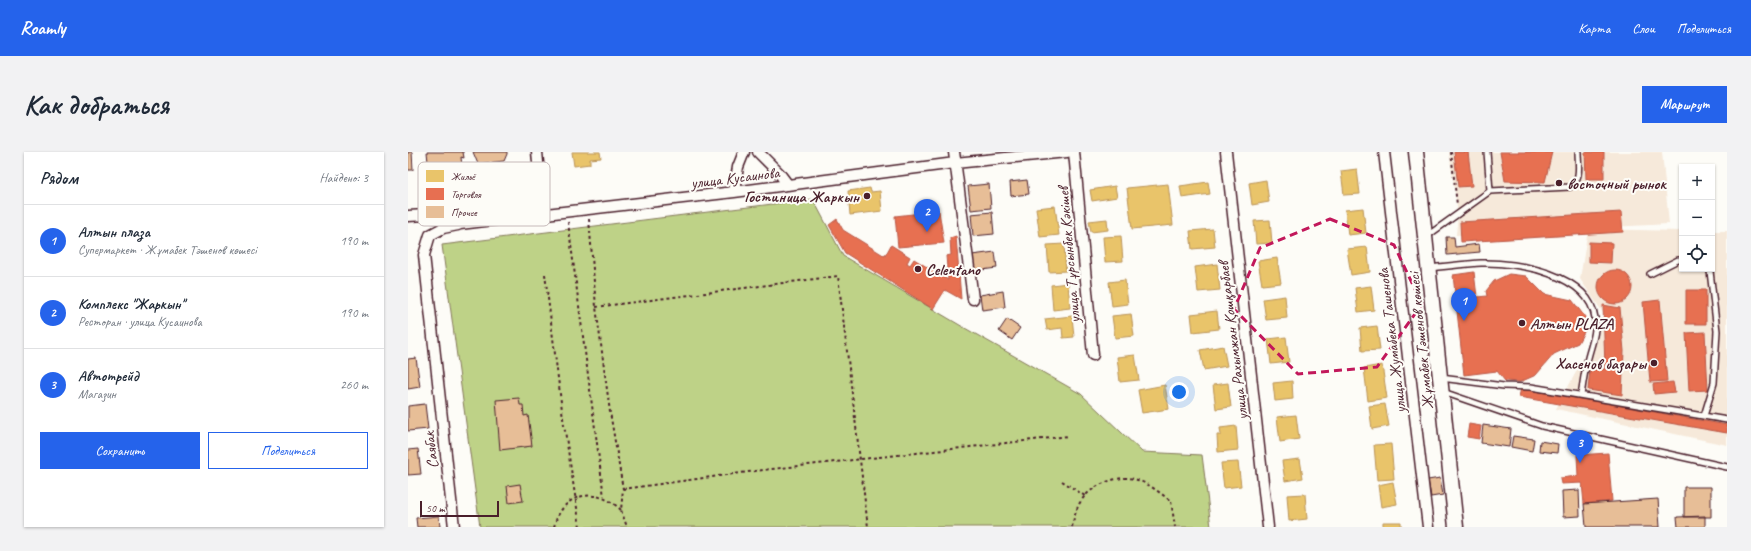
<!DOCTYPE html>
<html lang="ru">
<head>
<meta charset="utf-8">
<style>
	:root { --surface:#fff; --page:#f2f2f3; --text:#1f2937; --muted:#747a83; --line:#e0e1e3; --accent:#2563eb }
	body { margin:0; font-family:Caveat,sans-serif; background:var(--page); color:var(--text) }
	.controls { position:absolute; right:12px; top:12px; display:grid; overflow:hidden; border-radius:0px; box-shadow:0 1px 3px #0004 }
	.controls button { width:36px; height:36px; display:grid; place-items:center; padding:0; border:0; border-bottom:1px solid var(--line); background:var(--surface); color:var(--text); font:20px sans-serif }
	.scale { position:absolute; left:12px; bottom:10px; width:79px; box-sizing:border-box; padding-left:4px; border:2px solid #4a1f2b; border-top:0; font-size:11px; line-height:14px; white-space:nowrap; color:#4a1f2b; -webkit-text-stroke:3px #fdfcf7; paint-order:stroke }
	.you { position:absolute; left:771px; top:240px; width:14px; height:14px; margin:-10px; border:3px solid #fff; border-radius:50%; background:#1a73e8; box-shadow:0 0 0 6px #1a73e833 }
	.badge { display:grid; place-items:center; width:26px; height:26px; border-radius:50%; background:var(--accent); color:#fff; font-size:13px; font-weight:700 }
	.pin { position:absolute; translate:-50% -33px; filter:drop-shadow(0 1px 2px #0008) }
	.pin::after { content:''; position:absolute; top:21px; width:14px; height:12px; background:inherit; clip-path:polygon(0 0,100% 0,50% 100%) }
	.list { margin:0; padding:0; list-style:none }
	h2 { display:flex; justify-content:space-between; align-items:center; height:52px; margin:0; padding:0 16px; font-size:17px }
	h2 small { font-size:13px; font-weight:400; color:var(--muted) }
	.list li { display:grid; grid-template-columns:26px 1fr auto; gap:12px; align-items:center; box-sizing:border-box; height:72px; padding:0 16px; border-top:1px solid var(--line) }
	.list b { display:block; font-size:15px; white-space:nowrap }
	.list p { margin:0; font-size:13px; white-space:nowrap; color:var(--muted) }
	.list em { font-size:13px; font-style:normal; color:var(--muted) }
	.actions { display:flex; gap:8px; padding:12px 16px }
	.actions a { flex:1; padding:9px 0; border:1px solid var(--accent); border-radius:0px; text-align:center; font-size:14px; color:var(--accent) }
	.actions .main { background:var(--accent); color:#fff }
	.icon { flex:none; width:22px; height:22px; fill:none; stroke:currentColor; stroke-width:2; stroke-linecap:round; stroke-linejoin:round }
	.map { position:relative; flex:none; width:1319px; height:375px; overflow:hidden; border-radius:0px }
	header { display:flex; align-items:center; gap:24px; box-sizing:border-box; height:56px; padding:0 20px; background:var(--accent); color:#fff }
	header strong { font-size:19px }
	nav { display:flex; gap:22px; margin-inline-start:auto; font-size:14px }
	.intro { display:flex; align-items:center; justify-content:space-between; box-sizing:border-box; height:96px; padding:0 24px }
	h1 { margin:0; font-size:28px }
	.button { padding:10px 18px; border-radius:0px; background:var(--accent); color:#fff; font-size:14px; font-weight:700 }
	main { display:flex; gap:24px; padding:0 24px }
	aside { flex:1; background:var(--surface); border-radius:0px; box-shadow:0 1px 3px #0004 }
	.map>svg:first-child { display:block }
</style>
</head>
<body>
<header>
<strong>Roamly</strong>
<nav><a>Карта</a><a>Слои</a><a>Поделиться</a></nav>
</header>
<div class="intro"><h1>Как добраться</h1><a class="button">Маршрут</a></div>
<main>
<aside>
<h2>Рядом<small>Найдено: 3</small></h2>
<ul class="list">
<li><span class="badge">1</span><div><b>Алтын плаза</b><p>Супермаркет · Жұмабек Тәшенов көшесі</p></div><em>190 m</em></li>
<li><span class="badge">2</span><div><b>Комплекс &quot;Жаркын&quot;</b><p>Ресторан · улица Кусаинова</p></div><em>190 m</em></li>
<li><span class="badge">3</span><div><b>Автотрейд</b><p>Магазин</p></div><em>260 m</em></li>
</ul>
<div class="actions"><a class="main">Сохранить</a><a>Поделиться</a></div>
</aside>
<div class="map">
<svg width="1319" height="375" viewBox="0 0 1319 375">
	<rect width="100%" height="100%" fill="#fdfcf7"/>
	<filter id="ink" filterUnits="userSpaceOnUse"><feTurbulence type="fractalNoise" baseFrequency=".025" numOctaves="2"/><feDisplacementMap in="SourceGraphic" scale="8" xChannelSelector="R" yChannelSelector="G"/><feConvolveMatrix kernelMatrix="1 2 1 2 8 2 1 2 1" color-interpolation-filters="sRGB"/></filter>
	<g filter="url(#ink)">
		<!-- built -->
		<path fill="#f6e9da" d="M1041,0H1254L1261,72L1048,83L1050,62Z
			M1180,77L1274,79V117H1304V79H1319V293L1148,257L1198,165L1172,127Z"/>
		<!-- green -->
		<path fill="#bed287" stroke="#847859" d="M405,47L435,104L555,175L673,242L734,300L794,303L803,375H72L34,93Z"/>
		<!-- homes -->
		<path fill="#e9c46a" stroke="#b99257" d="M164,0H192L193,6L182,7V12L166,14Z
			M949,17L952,42L936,43L933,19Z
			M858,28L861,50L844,53L841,31Z
			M800,30L802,42L774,46L772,34Z
			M760,32L765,73L724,77L719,36Z
			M707,34L709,45L684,49L682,38Z
			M462,36L463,40L472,39L474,59L442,63L440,39Z
			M647,54L651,83L632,85L628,56Z
			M955,56L958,81L940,83L937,58Z
			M699,67L700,78L683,80L681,69Z
			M862,68L864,91L848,92L846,69Z
			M805,77L807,95L784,97L782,79Z
			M713,84L715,109L697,110L695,85Z
			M656,92L658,119L641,120L639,93Z
			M959,95L962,120L943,123L939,97Z
			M869,106L873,131L854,133L850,109Z
			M809,112L812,138L790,140L787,115Z
			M717,128L720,152L704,154L701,130Z
			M660,131L662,156L645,158L643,133Z
			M963,134L966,158L950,160L947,136Z
			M877,144L879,166L858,168L855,147Z
			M809,159L811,177L785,180L783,162Z
			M723,162L726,184L707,186L704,164Z
			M664,164L666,185L655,186L654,176L639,178L637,167Z
			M969,174L972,198L954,199L952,176Z
			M878,185L881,210L863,212L860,187Z
			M815,194L819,214L796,218L792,198Z
			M727,203L731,228L712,230L709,205Z
			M974,213L979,246L960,249L956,216Z
			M884,229L885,247L867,249L865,231Z
			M820,231L823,255L808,257L805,233Z
			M757,233L761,257L734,261L730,238Z
			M977,252L981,274L964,277L961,254Z
			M888,263L891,287L872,290L869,265Z
			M828,274L830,298L810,300L809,283H813L812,276Z
			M983,292L986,327L969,328L966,293Z
			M892,307L895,326L877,329L874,309Z
			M830,310L833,334L816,336L813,311Z
			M985,330L989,352L973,355L970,333Z
			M897,342L899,367L881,369L879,343Z
			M975,370H993V375H975Z"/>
		<!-- shops -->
		<path fill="#e76f51" stroke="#b85746" d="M1046,0H1060L1064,34L1050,35Z
			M1092,0H1144L1137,30L1097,29Z
			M1177,0H1196V27H1178Z
			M531,59L536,91L490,95L487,64Z
			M1213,60L1215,80L1053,90L1052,70Z
			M429,67L435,78L477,104L483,93L502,105L499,111L502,113L506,107L540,128L538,104L543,103L542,86L548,84L553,147L537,138L525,157L437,101L421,73Z
			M1181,90L1204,91L1203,111L1181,110Z
			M1190 135a17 17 0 1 1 34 0a17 17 0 1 1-34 0Z
			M1066,120L1069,145L1079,144L1078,139L1086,129L1101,122L1118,124L1136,142L1164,148L1177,165V178L1170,191L1146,202L1128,223L1112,230L1097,229L1089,219L1056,223L1045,123Z
			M1278,138H1298V172H1278Z
			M1252,148L1259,229L1242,230L1235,150Z
			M1195,153L1212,156L1216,199L1214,243L1180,238L1182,218L1197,217Z
			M1297,180L1300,238L1281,239L1278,181Z
			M1265,230L1267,240L1246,242L1245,232Z
			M1113,236L1319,273V281L1111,245Z
			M1061,272L1073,274L1071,287L1059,285Z
			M1200,301L1204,349L1176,352L1174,331L1153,332L1152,326L1170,324L1169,303Z"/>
		<!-- building -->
		<path fill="#e7be97" stroke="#4a1f2b" d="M0,0H4L5,18H0Z
			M19,0H55L56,6L53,5L54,15L21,20Z
			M65,0H99V2L96,9L70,12Z
			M619,28L621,42L603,44L602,30Z
			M581,32L583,56L563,58L560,34Z
			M584,60L586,82L565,84L563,62Z
			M1038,85H1046L1047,95L1071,92L1072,100L1039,103Z
			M587,100L589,116L566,119L564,103Z
			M595,139L597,155L574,158L572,143Z
			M599,167L612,176L604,188L591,179Z
			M8,206L12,235L0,237V207Z
			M111,246L112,253H115L116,264L120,263L124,294L92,298L88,248Z
			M17,252L20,277L0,279V254Z
			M1075,273L1103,277L1101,295L1073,291Z
			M1105,284L1126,287L1124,299L1103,295Z
			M1132,289L1150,292L1149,301L1131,299Z
			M10,297L13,322L0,323V298Z
			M1032,326L1035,343L1023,345L1020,328Z
			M112,332L115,349L101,351L99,334Z
			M1276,335H1303V365H1276Z
			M1171,338L1172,364L1155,365L1154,339Z
			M1250,347L1252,375H1178L1176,352Z
			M31,364L32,375H9L8,366Z
			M1297,364V375H1270L1269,365Z"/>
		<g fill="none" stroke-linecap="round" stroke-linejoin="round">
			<!-- lane casing -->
			<g stroke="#4a1f2b" stroke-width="8">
				<path id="lane" d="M1079,0L1082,39
					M1019,84L1082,39L1162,35C1174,27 1170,13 1170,0
					M1022,116C1039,114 1056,112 1073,111C1110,110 1181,122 1187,166C1189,182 1182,195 1179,210C1176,221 1175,232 1173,243
					M1242,122L1270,108H1274
					M1033,226L1096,234L1123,235L1319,268
					M1035,240L1134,274L1319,315
					M1296,264L1306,231L1309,179L1302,119L1300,117"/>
			</g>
			<!-- street casing -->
			<g stroke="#4a1f2b" stroke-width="13">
				<path id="street" d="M129,0L135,63
					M350,0L371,21L380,33
					M546,0L565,147
					M666,0L685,203
					M818,0L860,375
					M976,0L1020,375
					M326,40L330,15L336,0
					M0,64L18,63L52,72L326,40L547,11L659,0
					M46,375L16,103L22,83L35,76L50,73"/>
			</g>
			<!-- secondary casing -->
			<g stroke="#4a1f2b" stroke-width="17">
				<path id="secondary" d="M1008,0L1048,375"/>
			</g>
			<!-- path -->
			<path stroke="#4a1f2b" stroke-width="2" stroke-dasharray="3 3" stroke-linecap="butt" d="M1043,0L1049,53
				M181,67L188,155L202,260L215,337L213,358L219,375
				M160,70L196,345
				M137,122L155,266L172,375
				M188,155L430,124L460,375
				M654,329L677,344
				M215,337L355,318L661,284
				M146,375C154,340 189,334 213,358
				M664,375C666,365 669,352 677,344C688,332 710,323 726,327C739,330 752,341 763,349L767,375"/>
			<!-- lane -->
			<use href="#lane" stroke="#fdfcf7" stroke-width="5"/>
			<!-- street -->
			<use href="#street" stroke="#fdfcf7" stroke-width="10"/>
			<!-- secondary -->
			<use href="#secondary" stroke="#fdfcf7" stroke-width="14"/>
		</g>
	</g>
	<!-- marked area -->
	<path fill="none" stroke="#c2185b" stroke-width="3" stroke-dasharray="8 5" stroke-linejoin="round" d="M922,67L986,93L1014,152L969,215L890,222L826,157L852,96Z"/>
	<!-- markers -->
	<g fill="#4a1f2b" stroke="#fdfcf7" stroke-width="1.5">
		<circle cx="1151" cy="31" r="4"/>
		<circle cx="459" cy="44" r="4"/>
		<circle cx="510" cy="117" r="4"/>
		<circle cx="1114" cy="171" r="4"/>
		<circle cx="1246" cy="211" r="4"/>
	</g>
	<g text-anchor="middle" stroke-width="4" stroke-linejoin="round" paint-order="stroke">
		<!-- street labels -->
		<g font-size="16" fill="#4a1f2b" stroke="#fdfcf7">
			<text transform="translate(327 25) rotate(-7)" y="6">улица Кусаинова</text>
			<text transform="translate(660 103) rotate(-95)" y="6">улица Тұрсынбек Кәкішев</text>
			<text transform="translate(824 189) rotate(-97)" y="6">улица Рахымжан Қошқарбаев</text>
			<text transform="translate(983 189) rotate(-97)" y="6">улица Жумабека Ташенова</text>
			<text transform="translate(1012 189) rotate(-96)" y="6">Жұмабек Тәшенов көшесі</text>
			<text transform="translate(22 298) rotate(-97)" y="6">Саябак</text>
		</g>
		<!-- poi labels -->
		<g font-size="16" font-weight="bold" fill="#4a1f2b" stroke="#fdfcf7" text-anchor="start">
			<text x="1159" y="37">восточный рынок</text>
			<text x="451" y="50" text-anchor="end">Гостиница Жаркын</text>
			<text x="518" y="123">Celentano</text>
			<text x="1122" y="177">Алтын PLAZA</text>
			<text x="1238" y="217" text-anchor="end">Хасенов базары</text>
		</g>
	</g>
	<!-- legend -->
	<rect x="10" y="10" width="132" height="64" rx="6" fill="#fdfcf7" stroke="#c7baba" stroke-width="1"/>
	<rect x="18" y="18" width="18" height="12" fill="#e9c46a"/>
	<rect x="18" y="36" width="18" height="12" fill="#e76f51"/>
	<rect x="18" y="54" width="18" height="12" fill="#e7be97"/>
	<g font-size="11" fill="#4a1f2b">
		<text x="43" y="28">Жильё</text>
		<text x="43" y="46">Торговля</text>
		<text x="43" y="64">Прочее</text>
	</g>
</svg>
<div class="controls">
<button>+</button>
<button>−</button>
<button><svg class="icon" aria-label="locate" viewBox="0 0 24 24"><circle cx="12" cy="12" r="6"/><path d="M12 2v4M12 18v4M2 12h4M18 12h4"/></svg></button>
</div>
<div class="scale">50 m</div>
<div class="you"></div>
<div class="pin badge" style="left:1056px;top:169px">1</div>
<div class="pin badge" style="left:519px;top:80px">2</div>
<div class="pin badge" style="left:1172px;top:311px">3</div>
</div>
</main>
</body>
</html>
